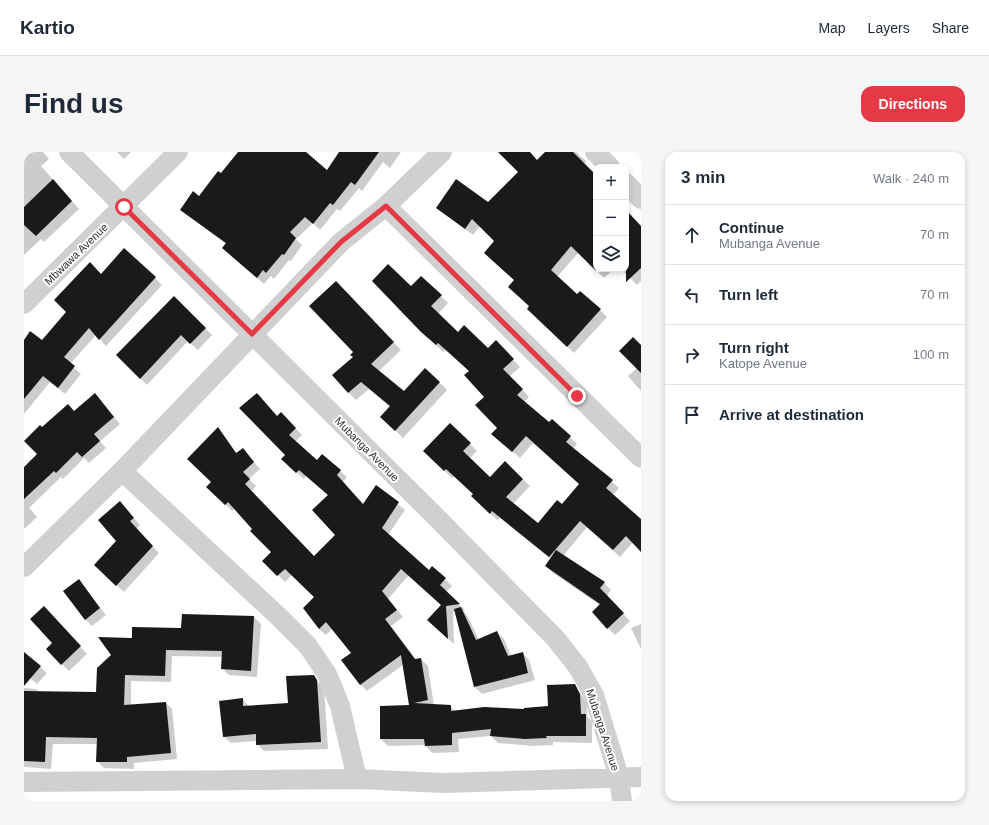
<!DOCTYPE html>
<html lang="en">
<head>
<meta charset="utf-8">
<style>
	:root { --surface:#fff; --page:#f6f6f7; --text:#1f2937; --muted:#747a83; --line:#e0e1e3; --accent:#e63946 }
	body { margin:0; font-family:Arial,sans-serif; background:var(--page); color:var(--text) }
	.controls { position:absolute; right:12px; top:12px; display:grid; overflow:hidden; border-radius:8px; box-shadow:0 2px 6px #0003 }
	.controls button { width:36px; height:36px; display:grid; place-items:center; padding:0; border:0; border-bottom:1px solid var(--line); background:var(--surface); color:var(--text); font:20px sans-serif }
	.stop { position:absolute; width:12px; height:12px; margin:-9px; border:3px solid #e63946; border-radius:50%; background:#fff }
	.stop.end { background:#e63946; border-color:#fff; box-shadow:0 1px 4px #0008 }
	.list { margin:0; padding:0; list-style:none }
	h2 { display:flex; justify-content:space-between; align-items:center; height:52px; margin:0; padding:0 16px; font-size:17px }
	h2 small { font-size:13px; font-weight:400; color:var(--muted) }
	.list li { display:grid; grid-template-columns:26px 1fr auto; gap:12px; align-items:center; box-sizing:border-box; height:60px; padding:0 16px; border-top:1px solid var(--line) }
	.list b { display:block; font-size:15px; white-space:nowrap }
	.list p { margin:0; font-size:13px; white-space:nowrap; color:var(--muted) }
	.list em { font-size:13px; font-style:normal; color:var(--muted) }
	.icon { flex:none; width:22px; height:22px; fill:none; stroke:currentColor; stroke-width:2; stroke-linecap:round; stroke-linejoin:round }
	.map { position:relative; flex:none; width:617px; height:649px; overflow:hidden; border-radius:12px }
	header { display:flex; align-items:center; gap:24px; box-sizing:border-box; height:56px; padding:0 20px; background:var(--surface); border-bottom:1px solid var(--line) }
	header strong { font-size:19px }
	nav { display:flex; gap:22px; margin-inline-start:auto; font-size:14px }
	.intro { display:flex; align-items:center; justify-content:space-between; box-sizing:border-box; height:96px; padding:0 24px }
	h1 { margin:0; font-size:28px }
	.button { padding:10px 18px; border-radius:12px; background:var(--accent); color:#fff; font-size:14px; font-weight:700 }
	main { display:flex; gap:24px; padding:0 24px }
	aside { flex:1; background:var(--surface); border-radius:12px; box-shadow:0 2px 6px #0003 }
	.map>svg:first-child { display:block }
</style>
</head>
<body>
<header>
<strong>Kartio</strong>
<nav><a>Map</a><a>Layers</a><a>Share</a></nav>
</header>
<div class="intro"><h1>Find us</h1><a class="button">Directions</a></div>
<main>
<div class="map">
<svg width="617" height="649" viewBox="0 0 617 649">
	<rect width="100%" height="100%" fill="#fff"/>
	<!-- shadow -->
	<path fill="#0003" d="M0,0H19L25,7L17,14L55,57L20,90L17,87L0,103Z
		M93,0H107L100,7Z
		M215,0H280L303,20L316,0H377L366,16L359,10L338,39L335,36L316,59L313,57L296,78L289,71L272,87L278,93L267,109L265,108L250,127L247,124L240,132L206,103L203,93L157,58L175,45L197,23Z
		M488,0H505L514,9L522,0H552L562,9L560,12L572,24V117H590L580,126L555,100L533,125L553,144L576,158L583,165L550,201L511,164L491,129L461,101L471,89L456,74L449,83L413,56L464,51L495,20Z
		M602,58L617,74V129L613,133L597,117H602Z
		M77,123L131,126L138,133L82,194L72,183L46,212L57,222L41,242L26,230L0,262V189L18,190Z
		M397,125L424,151L414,162L434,181L464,197H479L496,215L486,224L505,245L500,250L525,272L546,285L553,292L549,297L595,336L589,343L617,369V399L609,390L596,405L563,375L539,404L580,431L587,438L583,444L606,469L591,483L584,476L576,453L529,421L522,414L527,407L476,366L473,368L448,344L450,343L430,323L428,326L400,299L426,272L453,299L445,307L466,326L481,310L506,334L489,352L514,372L538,354L556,332L509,291L496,306L476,289L474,276L461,245L446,219L422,197L419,200L406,187L387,135Z
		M320,138L377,198L355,219L380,240L415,230L423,238L379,286L365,272L366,255L345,237L332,248L324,240L331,200Z
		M150,145L188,183L174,198L164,189L123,233L93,203Z
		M617,194V239L604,224L613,216Z
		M71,243L96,272L76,289L82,296L65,311L60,306L39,327L37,325L5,356L13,365L0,377V317L15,302L18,277L50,260Z
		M257,262L278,283L271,290L293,310L316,319L323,325L319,330L339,353L352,335L381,358L364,383L405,419L408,415L428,434L422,440L441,458L439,459L443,463L455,488L473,480L480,487L487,504L498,501L505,508L511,528L458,542L451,535L432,460H429L430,492L411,475L418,453L385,423L364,447L379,465L367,474L392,508L397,507L404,514L410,554H426L431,559L501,558L525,555L550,533L563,550V564L568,570V591L529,590V593L509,594L474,591L467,584L434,587L435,600L408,601L401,593L364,594L357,587L386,554L379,513L343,539L336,532L328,501L308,477L302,483L295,477L291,446L268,423L261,430L239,409L249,400L211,357L208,359L184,335L188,330L194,276L213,302L219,297L236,317L225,327L232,334L227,340L290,406L313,383L305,344L282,324L280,327L266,314L254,265Z
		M102,357L116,373L112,377L135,401L100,440L78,420L94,389Z
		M54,428L82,463L68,474L61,467Z
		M26,462L63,502L45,519L23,497L30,491Z
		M230,465L237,472L233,525L205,523L198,516L199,505L148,504L147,530L107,529V554L142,551L148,557L153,607L110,611V617L80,616L73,609V592H29L27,617L0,615V536L12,537L16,541H73L109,487Z
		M617,472V497L607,476Z
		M0,501L23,521L13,532L0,521Z
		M289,524L300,536L304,597L240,599L233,592V589L207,591L200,585L218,547L225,554L265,552Z"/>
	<!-- building -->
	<path fill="#1a1a1a" d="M214,0H282L303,18L315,0H355L331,33L327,30L309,53L306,51L289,72L281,65L266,80L272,86L260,103L258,102L242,121L239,118L233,126L198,96L202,91L156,58L169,39L175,44L194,19L197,21Z
		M474,0H506L513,8L521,0H549L572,23V119L547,94L527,118L553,142L556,139L577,157L543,195L503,157L505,154L484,135L490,128L460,101L470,89L448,67L441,77L412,56L432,27L464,50L494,20Z
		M29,27L48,49L12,84L0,73V55Z
		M602,58L617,74V116L602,130Z
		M100,96L132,125L75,188L65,176L40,205L51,214L34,236L19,224L0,247V188L6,179L18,188L42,160L30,148L66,110L77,122Z
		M364,112L387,134L397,124L418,143L407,154L434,180L440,173L464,196L472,188L490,207L479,217L499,237L493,243L525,270L528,267L547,284L542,290L589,328L582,336L617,367V400L602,384L589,398L556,369L525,405L468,359L466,362L447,344L449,342L422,317L420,319L399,299L426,271L447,291L439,299L466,325L481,309L499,327L482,345L514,371L533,348L538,352L555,332L502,284L488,300L467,282L473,276L451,253L460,245L440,223L445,219L414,191L412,193L397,180L348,129Z
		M312,129L370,190L347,212L380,239L401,216L416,230L371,279L356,265L366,254L337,230L324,241L308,223L329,205L326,203L329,200L285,154Z
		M150,144L182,176L166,192L157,183L116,227L92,203Z
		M609,185L617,193V221L595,199Z
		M71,241L90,265L70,282L76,289L58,305L53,300L32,321L30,319L0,347V315L13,302L0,289L16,273L18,275L44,252L50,259Z
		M233,241L253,264L257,260L272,276L265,283L293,308L298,302L317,318L313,323L339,352L352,333L375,350L358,376L405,418L408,414L422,426L416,433L436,452L422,454L424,487L403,468L417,453L377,417L358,439L373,458L361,467L391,507L397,506L404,548L390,551L427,553V559L460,555L500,557V556L524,554L523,533L551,532L556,542L557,562H562V584H522L523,586L501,587L466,584L467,577L428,581V593L401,594L400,587H356V554L385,553L377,503L336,533L317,508L327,501L302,470L295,477L279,456L290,445L261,417L253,424L238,409L247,400L226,379L228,377L204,350L201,353L182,335L187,330L163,307L194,275L212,301L219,296L230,310L219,320L226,327L221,332L290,404L311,383L288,358L304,343L275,318L272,321L257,307L261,303L215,256Z
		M96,349L110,366L106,369L129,394L92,434L70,413L92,389L74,368Z
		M532,398L581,430L576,436L600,461L583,477L568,460L576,452L521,414Z
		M55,427L76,456L61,468L39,439Z
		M20,454L57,494L37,513L22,497L28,491L6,467Z
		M437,455L452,488L473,479L484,504L499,500L504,521L450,535L430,457Z
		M158,462L230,464L227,519L197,517L198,499L142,498L141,524L101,523L100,553L142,550L147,601L103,605V610H72L73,586L22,585L21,610L0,609V539L72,540L73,516L87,503L74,485L108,486V475L157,476Z
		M0,500L17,514L0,534Z
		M290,523L293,528L297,590L232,593V582L199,585L195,549L219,546V554L264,551L262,524Z"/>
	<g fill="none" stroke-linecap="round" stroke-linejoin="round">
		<!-- minor -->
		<path stroke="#d0d0d0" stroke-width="20" d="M45,0L417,370L532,487L554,515L570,543L595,625L598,649
			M571,0L586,15
			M602,31L617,47
			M362,54L617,306
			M0,152L154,0
			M98,319L254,464L284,494L303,522L316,554L333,627
			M0,415L98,319L317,90L362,54L418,0
			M0,630L333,627L419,631L617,625"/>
	</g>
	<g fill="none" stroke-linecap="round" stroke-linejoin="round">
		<!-- route -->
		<path stroke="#e63946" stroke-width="5" d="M100,55L228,182L317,90L362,54L553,244"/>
	</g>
	<g text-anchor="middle" stroke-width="4" stroke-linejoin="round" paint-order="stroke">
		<!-- street labels -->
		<g font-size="11" fill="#333" stroke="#fff">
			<text transform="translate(52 102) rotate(-44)" y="4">Mbwawa Avenue</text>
			<text transform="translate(343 297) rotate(45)" y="4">Mubanga Avenue</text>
			<text transform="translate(579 578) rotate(72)" y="4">Mubanga Avenue</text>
		</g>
	</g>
</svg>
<div class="controls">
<button>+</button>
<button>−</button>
<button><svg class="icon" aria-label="layers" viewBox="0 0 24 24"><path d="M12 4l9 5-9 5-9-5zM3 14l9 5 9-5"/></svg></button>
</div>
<div class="stop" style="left:100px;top:55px"></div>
<div class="stop end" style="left:553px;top:244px"></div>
</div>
<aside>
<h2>3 min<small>Walk · 240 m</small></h2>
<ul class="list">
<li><svg class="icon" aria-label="ahead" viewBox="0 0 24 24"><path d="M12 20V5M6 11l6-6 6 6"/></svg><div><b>Continue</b><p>Mubanga Avenue</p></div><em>70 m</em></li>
<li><svg class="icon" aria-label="left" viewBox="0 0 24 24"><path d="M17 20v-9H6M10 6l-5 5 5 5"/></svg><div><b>Turn left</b></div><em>70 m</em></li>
<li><svg class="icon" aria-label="right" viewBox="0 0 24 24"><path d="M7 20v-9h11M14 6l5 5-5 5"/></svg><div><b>Turn right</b><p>Katope Avenue</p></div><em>100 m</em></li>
<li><svg class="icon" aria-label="arrive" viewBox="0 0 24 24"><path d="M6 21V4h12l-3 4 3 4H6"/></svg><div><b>Arrive at destination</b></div></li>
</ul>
</aside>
</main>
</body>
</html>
